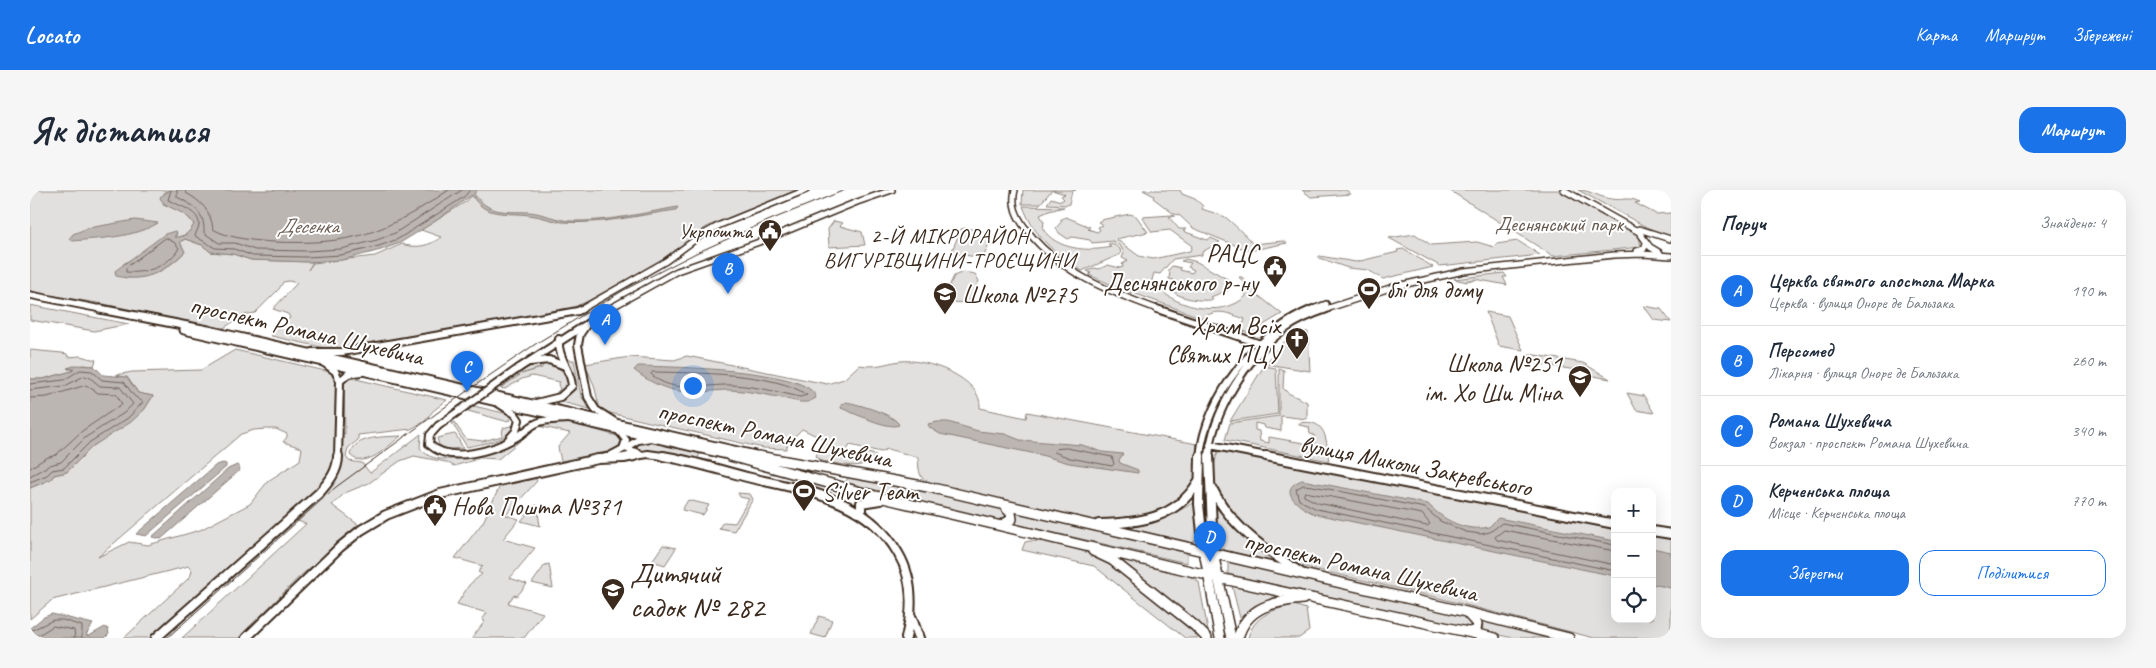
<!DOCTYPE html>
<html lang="uk">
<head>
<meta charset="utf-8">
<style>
	:root { --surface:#fff; --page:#f6f6f7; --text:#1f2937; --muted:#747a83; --line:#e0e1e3; --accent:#1a73e8 }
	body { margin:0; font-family:Caveat,sans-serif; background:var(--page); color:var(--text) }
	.controls { position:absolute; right:15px; bottom:15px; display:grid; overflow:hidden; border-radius:10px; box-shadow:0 5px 20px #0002 }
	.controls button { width:45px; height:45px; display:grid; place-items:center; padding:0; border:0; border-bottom:1px solid var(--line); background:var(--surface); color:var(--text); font:25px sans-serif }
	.you { position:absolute; left:662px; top:195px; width:18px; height:18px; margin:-12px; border:4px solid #fff; border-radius:50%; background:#1a73e8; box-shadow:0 0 0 8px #1a73e833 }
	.badge { display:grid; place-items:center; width:32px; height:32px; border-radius:50%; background:var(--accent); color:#fff; font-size:16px; font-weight:700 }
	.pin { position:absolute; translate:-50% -41px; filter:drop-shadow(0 1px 2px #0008) }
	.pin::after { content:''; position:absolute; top:26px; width:18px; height:15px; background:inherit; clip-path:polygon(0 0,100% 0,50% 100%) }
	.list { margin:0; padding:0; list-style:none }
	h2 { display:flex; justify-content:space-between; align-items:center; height:65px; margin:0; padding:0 20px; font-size:21px }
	h2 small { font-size:16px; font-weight:400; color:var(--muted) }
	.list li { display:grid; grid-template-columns:32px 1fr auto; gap:15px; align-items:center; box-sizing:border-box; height:70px; padding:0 20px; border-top:1px solid var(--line) }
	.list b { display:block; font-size:19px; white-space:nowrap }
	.list p { margin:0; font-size:16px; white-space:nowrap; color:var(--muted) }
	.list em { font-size:16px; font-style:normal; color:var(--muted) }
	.actions { display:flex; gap:10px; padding:15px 20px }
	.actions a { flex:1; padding:11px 0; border:1px solid var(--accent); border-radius:15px; text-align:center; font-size:18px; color:var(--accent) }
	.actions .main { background:var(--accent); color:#fff }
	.icon { flex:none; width:28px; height:28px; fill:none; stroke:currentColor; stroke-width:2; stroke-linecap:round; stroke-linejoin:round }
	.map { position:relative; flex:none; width:1641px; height:448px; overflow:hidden; border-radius:15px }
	header { display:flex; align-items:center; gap:30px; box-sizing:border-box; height:70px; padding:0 25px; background:var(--accent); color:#fff }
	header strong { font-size:24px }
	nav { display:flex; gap:28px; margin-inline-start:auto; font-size:18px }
	.intro { display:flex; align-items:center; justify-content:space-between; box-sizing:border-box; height:120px; padding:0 30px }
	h1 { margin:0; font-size:35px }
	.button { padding:12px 22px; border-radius:15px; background:var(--accent); color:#fff; font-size:18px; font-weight:700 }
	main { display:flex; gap:30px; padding:0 30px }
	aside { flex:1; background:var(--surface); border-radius:15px; box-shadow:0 5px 20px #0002 }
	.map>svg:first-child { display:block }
</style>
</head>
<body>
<header>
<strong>Locato</strong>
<nav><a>Карта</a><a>Маршрут</a><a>Збережені</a></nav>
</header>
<div class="intro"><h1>Як дістатися</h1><a class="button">Маршрут</a></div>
<main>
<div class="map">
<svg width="1641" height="448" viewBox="0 0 1641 448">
	<rect width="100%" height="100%" fill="#fff"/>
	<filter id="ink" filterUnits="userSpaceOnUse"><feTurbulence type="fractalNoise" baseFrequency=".02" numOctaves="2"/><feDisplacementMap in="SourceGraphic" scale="10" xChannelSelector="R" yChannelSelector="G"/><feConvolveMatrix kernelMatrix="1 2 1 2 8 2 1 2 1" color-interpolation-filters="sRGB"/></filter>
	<g filter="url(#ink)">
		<!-- green -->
		<path fill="#e2e0de" stroke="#8e857e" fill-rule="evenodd" d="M0,0H140L134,3L133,14L156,24L164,35L157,44L145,48L147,43L93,74L95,88C123,88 135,81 155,62L150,52L155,49L172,55L181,62L203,64L221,70L283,72L278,80L283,73L345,66L372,54C384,59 401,56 411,47L391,40L437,11L447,0H768L678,36L630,71L556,112L539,119L317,159H300L241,146V144L260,128L258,124L243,119L267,93L259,91L253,92L249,99L225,123L214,125L192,139L74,114L0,102Z
			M993,0H1046L1042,1L1039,14L1037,15L1017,14L1021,8L1031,11L1034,9L1031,6L1035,4L1022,0L1010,14H992Z
			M1113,0H1150L1152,4L1165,9L1173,16L1172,19C1179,22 1188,23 1195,27C1201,31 1218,48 1223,54L1253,51L1257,53L1219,61L1163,38L1149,25L1144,24L1123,8L1124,6Z
			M1272,0H1316L1321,4L1281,7Z
			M1419,0H1531L1606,42L1609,46L1611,57L1523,66Z
			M1548,0C1561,0 1570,8 1582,9C1594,11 1597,6 1610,12L1605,13L1626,24L1641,23V46L1618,38Z
			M993,16L1034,17L1019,21L1010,25L1014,32L1013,39C1026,60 1060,62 1081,57L1078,54L1082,53L1090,59L1091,64L1052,81C1025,63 1004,47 993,16Z
			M1100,24L1106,26L1118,42L1086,49L1109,66L1123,69L1160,61L1162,56L1140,40L1122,42L1112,27L1142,25L1145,26L1139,27L1149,39H1156L1153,41L1177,50L1181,48L1190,52L1172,62V65L1143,69L1130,84L1124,83L1122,90C1138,117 1193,130 1216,106V96L1209,87H1212L1229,106L1252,124L1235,134L1223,145L1211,140L1215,129C1199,124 1188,117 1173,128L1089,98L1059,85L1061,83L1057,81L1065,78L1069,79L1078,75L1090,78L1093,77L1092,74L1098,71L1092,68L1094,63L1091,57L1083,51L1062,53L1060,50L1042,47L1038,49L1029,43L1026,38L1032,31L1030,30L1036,27L1060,37L1058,39L1067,42L1070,40L1068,37L1073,35L1068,32L1071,30Z
			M804,31L813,33L810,36L832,42L835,55L799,57L798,39Z
			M935,38L952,41L962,45V48L953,68L921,63L931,39Z
			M1385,44L1401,55L1447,52L1464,57L1466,54L1488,51L1510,65L1410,76L1359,48Z
			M1373,59L1403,77L1353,89L1338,80L1318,78L1289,68V66L1326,72L1368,62L1367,60Z
			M1156,69L1167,72L1199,90L1200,99L1181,107L1183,110C1166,111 1144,109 1136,93H1144V90L1139,89L1140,82L1138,81L1142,76L1151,78L1150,80L1162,83L1164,80L1158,77L1161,73L1151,71Z
			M933,82L945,84L949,91L940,110C932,114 919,114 915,105L924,86Z
			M1474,83L1477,87H1473L1477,95L1444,89V91L1437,90V92L1424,89Z
			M0,115L99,134L64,141L0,130Z
			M1614,116L1631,119L1641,132L1624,130Z
			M1456,122L1478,126L1493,160L1469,156Z
			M1266,141L1278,142L1280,181L1236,174L1246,160Z
			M0,160L32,163L37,164L38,167L50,166L66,170L64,176L54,175L38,179H44L42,181L13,189H0Z
			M205,160L300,182L306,192L308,240L315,244L314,189L317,187L417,210L403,221L395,231L381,239L328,245V250L318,258L316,267L319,271L332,273L340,283L391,244L390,258C393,261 398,266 402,267C422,274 470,263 487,251C494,246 500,238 508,235C534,227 563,240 587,246L592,250L586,260L531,271L528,257L540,243L508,236L468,269L451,268L424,276L416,272L384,266L370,271L339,293L315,303L302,315L330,336L269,387L209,448H152L276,334L256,327L121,448H94L160,387L162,381L159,376L22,410L0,429V298L21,289L24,285L37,282L63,256L114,220L123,206L108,203C103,194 96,186 86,185L102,182L171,180ZM236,239H246L257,244V247L253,252L272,258L270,270L238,291L220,314L170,340L118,355L99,352L68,367L211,244L224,240Z
			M1499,164L1553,173L1580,189L1559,185L1558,182L1503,173Z
			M657,166L797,194L814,189L829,175C848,178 854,173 871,171C895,168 953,188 950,218L996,228L997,222L1167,254C1166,266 1168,282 1164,293C1157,311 1120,327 1101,330C1085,332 1067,331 1051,328L901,294C888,289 889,280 888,267L857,259L851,262L820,255L816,262L830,265L833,262L846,265C834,283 809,273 791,271L786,266L793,249L772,239L759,252L756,259L733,258L580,223L570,220L564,195L555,174L600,167L644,170Z
			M534,170H544L551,206L560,219L527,211L539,205L545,196L543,182Z
			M511,173L510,178L491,184L512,178L513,173C527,173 535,181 538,194L532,203L520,209L530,199L528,195L530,192L502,186L492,189L475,199L470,198L490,185L485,186L497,178Z
			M1234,176L1246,178L1248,224L1200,231Z
			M1249,179L1254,180L1253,198L1258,203L1277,212V229L1251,226V241L1235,238L1234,235L1225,233V240L1229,241L1230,251L1239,253V247L1285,255L1284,245L1280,244L1279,237L1269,235V233C1298,228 1296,251 1299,271L1195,250L1200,233L1249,226Z
			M1597,203L1614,206L1624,223L1606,220Z
			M444,216L478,224L481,230L475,231L438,221Z
			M424,232L436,249L453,251L472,246L473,238L484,235C477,252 454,253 437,257L422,233Z
			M424,244L426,245L433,258L418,259L409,255L407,248Z
			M371,246C359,255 335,281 320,265C324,245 356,247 371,246Z
			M614,251L670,263L668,268L682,271L681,273L621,261L608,262L604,260L607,253Z
			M1195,260L1585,337V429H1622V344L1641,348V448H1564L1405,407L1267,375C1240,361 1201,332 1188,303C1182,292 1183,273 1188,262Z
			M819,287L881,298L972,319L976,325L972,329L965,330L818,293L816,291Z
			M505,288L507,291L476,325L489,329L473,349L505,358L480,388L497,394L487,406L484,405L478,413L513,423L494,448H442L455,431L452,430L457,423L427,414L439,395L452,384L448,382L453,376L425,368L453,332L470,296Z
			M708,303L720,304L723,309L704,341L689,338L693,332L705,333L719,309L710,307Z
			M658,310L679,315L673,325L652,320Z
			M1165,312L1167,349L1162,353L1098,339L1135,328Z
			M507,315L510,336L491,331L504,316Z
			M1185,317L1229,359L1247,372L1193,360L1188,356Z
			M984,322L1157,363V373L981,333Z
			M1000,351L1018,352L1050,360L1079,372L1170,448H1155L1064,376L992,360L995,352Z
			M633,355L646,358L635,375L622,371Z
			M1085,368L1158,385L1169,392L1178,441L1155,421Z
			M1198,371L1433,424L1442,436L1438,438L1198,384Z
			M519,374L523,398L502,393L515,375Z
			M1202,396L1248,406L1224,416L1210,428Z
			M1264,415L1276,419L1279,441L1269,448H1218C1223,426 1244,419 1264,415Z
			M789,426L802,430L795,448L781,444Z
			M1447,427L1525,448H1484L1452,442L1453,435Z"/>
		<!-- water -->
		<path fill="#bcb6b3" stroke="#887e77" d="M140,0H447L444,4C460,25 475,21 499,22C513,23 526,30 540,31C576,32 613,23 648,17L646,20C609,25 570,35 532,32C521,31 511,26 499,25C477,22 454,28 442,5L404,32L370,53L351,60L312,70L277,72L221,70L203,64L181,62L172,55L155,49L150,52L155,62C133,82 116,93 86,86L85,81L135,44L145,41L147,43L144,47C153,48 160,43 164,34C156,20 132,18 130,7Z
			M105,30L128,33C103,48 71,48 43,51L39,49L43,44L58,38Z
			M47,175L64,176L73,185L97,187L108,203L123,206L114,220L101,232L63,256L37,282L24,285L21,289L0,298V189H13L42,181L44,179L37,178Z
			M608,176C636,177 781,178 786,208L778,212H770C747,207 723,201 700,200C688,200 677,202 665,202C642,203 621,194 604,180Z
			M816,212C828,214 866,225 869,235C858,240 824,223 811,218V215Z
			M907,232H918L948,241L975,244L990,250L1052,255L1072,262L1093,264L1089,270L1090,273L1108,280V283L1039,273L1011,265L910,244L900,238L898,234Z
			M193,273L196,274V277L116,346L106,344L186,275Z
			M207,275L209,276L210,280L131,349L122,347L198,279Z
			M1272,290L1398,314C1414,331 1436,342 1459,337L1468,328L1585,351V386L1285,324C1270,318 1245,300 1272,290Z
			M1622,358L1641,362V398L1622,394Z
			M22,424L63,434L56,445L59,446L75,437L78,439L79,444L75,448H0V438L14,427Z"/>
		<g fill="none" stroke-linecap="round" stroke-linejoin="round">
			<!-- shore -->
			<path stroke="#6f625a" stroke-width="1" d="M141,0L138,10C148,15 169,21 169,34C169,38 166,42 165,46L185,58L204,59L223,66L277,67L311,65L349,56L368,49L434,7L440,0
				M147,0V7C164,15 175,23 174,43L189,53H205L225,60L277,61L311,59L347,50L365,43L432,0
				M155,0L156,3C171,11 181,21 183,39C197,48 226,51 243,52C323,55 353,44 419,0
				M136,48L145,53L149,58C139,76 116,84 96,82V78Z
				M623,182C663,183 745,182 777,205L770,207C748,202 725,196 702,195C676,194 641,205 621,184Z
				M0,194L34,190L50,180L62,181L72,190L94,192L104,206L113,212L98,228L60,252L34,278L22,280L17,285L0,292
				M0,200L35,196L54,186L59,187L70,196L90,197L103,214L94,223L56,247L31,272L20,275L0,286
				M0,208L17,207L56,195L68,203L86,204L92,214L52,241L26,265L16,268L0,278
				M1037,258L1082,267L1084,274L1082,276L1040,268L1024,262L1026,259Z
				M1275,302L1392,324L1400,334L1397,336L1288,313L1274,306Z
				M1585,355L1472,333L1460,342L1451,344L1436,342L1410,331L1395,318L1283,296L1273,295L1266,299L1269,310L1287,319L1585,381
				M1585,361L1474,340L1465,347L1467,350L1585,375
				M0,441L23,430H33L52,436V448
				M0,447L7,446L23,436L44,440L45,448"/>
			<!-- secondary-far2 casing -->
			<g stroke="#3b2a1e" stroke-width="8">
				<path id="secondary-far2" d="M985,0C981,15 987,27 996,39C1029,83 1080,102 1130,120
					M1534,0L1609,42L1620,57L1630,63
					M1609,39L1640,49
					M1607,61L1614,59L1616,53
					M550,120L636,71L670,46L690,35L776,0
					M577,120L647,81L732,51L827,12L862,0
					M1280,120L1296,114
					M1293,120L1363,97L1434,81L1584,65L1613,64L1641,66"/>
			</g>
			<!-- secondary-far1 casing -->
			<g stroke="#3b2a1e" stroke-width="10">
				<path id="secondary-far1" d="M1127,119L1234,155
					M557,134L550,144L548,155L558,207L566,220L585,232
					M282,162H312L548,121L552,119
					M293,172L305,181L310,191L308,267
					M500,172L519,170L535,176
					M489,178L580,119
					M310,191L318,184L331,182
					M468,213L485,224L489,230L486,241L478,250
					M506,213L530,207L542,196C541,179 527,167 529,149
					M408,236L400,245L399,254C421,275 464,260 487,247C494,243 500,236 507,233C516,229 528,230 538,229
					M588,240L596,250L593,259
					M1180,255L1242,267
					M600,259V255L608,250L621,248
					M580,266L595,258L608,263
					M576,267H580
					M599,267L618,264L640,267
					M1170,267C1175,207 1228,141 1283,119
					M1179,267C1182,222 1218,165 1255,139C1268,130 1282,124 1297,119"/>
			</g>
			<!-- secondary casing -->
			<g stroke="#3b2a1e" stroke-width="12">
				<path id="secondary" d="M633,266C663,271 692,281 721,288C778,301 837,309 868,363C884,390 883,419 876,448
					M1170,266L1169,314L1174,361
					M1179,266L1183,363
					M1236,266L1585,334
					M1182,298C1201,337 1234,359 1270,382
					M831,323V313L850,310
					M1069,334C1109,333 1146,329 1168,292
					M1622,341L1641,344
					M882,428L889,448
					M126,448L289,303C299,292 308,281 308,266
					M216,448L310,357L331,340L356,325L410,304L568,269L594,268L604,266"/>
			</g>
			<!-- primary-far2 casing -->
			<g stroke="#3b2a1e" stroke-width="9">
				<path id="primary-far2" d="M0,105L76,120"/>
			</g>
			<!-- primary-far1 casing -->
			<g stroke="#3b2a1e" stroke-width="11">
				<path id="primary-far1" d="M70,119L178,140L734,267
					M154,140L706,267"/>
			</g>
			<!-- primary casing -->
			<g stroke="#3b2a1e" stroke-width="12">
				<path id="primary" d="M700,266L845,306L1198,390L1465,448
					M728,266L898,297L1432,421L1539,448
					M972,335L982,329L981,323L974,316
					M1063,361L1082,370L1165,436L1177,448
					M1174,361L1190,448
					M1183,363L1201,448
					M1437,423L1447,434L1446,440L1439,442
					M1208,448C1216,417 1245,411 1273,409"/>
			</g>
			<!-- secondary-far2 -->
			<use href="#secondary-far2" stroke="#fff" stroke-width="5"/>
			<!-- secondary-far1 -->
			<use href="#secondary-far1" stroke="#fff" stroke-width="6"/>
			<!-- secondary -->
			<use href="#secondary" stroke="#fff" stroke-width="8"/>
			<!-- primary-far2 -->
			<use href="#primary-far2" stroke="#fff" stroke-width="5.5"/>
			<!-- primary-far1 -->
			<use href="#primary-far1" stroke="#fff" stroke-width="7"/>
			<!-- primary -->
			<use href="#primary" stroke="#fff" stroke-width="9"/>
			<!-- tram -->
			<path stroke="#3b2a1e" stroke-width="1" d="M137,448L306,297L437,201L507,153L594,100L666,63L740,30L815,0"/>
			<!-- secondary-bridge casing -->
			<g stroke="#3b2a1e" stroke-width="10" stroke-linecap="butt">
				<path id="secondary-bridge" d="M408,236L489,178"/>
			</g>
			<!-- secondary-bridge -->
			<use href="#secondary-bridge" stroke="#fff" stroke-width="6"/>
		</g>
	</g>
	<!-- icons -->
	<defs>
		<g id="civic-pin" transform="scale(1.25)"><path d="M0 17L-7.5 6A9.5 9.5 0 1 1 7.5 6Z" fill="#3b2a1e" stroke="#fff"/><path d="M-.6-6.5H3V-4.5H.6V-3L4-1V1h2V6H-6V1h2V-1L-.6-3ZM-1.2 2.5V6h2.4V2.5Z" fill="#fff"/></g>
		<g id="stadium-pin" transform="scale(1.25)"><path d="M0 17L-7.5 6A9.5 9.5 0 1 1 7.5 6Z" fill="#3b2a1e" stroke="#fff"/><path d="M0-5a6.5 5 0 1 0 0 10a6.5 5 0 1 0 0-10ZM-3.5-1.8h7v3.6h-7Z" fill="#fff"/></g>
		<g id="school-pin" transform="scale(1.25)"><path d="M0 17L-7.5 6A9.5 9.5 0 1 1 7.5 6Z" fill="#3b2a1e" stroke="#fff"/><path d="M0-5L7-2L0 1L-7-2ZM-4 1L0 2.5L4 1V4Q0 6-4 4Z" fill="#fff"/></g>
		<g id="church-pin" transform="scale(1.25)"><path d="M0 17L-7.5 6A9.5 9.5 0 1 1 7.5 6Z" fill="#3b2a1e" stroke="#fff"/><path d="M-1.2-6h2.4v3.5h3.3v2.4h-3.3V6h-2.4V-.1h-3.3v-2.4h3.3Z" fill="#fff"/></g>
	</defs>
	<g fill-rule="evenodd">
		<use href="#civic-pin" x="740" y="41"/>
		<use href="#civic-pin" x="1245" y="77"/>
		<use href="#stadium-pin" x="1339" y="99"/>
		<use href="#school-pin" x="915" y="104"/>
		<use href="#church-pin" x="1267" y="149"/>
		<use href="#school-pin" x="1550" y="187"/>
		<use href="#stadium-pin" x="774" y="301"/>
		<use href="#civic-pin" x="405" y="316"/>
		<use href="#school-pin" x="583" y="400"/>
	</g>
	<g text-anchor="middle" stroke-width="4" stroke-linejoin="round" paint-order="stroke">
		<!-- far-park labels -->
		<g font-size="21" fill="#65584e" stroke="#fff">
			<text x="1529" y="41">Деснянський парк</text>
		</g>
		<!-- far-water labels -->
		<g font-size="21" font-style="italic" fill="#685b52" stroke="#fff">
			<text x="278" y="43">Десенка</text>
		</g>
		<!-- far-poi labels -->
		<g font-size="21" fill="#3b2a1e" stroke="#fff" text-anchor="end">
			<text x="722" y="48">Укрпошта</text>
		</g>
		<!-- far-neighbourhood labels -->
		<g font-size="21" letter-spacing="1" fill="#3b2a1e" stroke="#fff">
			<text x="920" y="53">2-Й МІКРОРАЙОН<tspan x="920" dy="24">ВИГУРІВЩИНИ-ТРОЄЩИНИ</tspan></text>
		</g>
		<!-- poi labels -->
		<g font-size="25" fill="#3b2a1e" stroke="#fff" text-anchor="start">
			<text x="1228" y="72" text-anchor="end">РАЦС<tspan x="1228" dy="29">Деснянського р-ну</tspan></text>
			<text x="1356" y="108">блі для дому</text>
			<text x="932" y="113">Школа №275</text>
			<text x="1250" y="144" text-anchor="end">Храм Всіх<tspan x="1250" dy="29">Святих ПЦУ</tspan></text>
			<text x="1532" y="182" text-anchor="end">Школа №251<tspan x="1532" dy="29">ім. Хо Ши Міна</tspan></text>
			<text x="792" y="310">Silver Team</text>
			<text x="422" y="325">Нова Пошта №371</text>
		</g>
		<!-- street labels -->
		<g font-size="25" fill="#3b2a1e" stroke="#fff">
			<text transform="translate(277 140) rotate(13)" y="9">проспект Романа Шухевича</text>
			<text transform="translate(745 244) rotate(12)" y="9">проспект Романа Шухевича</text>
			<text transform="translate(1386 275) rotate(11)" y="9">вулиця Миколи Закревського</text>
			<text transform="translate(1331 376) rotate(13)" y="9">проспект Романа Шухевича</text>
		</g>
		<!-- near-poi labels -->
		<g font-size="30" fill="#3b2a1e" stroke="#fff" text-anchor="start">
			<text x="600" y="393">Дитячий<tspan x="600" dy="34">садок № 282</tspan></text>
		</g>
	</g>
</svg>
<div class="controls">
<button>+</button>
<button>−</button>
<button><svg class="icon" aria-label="locate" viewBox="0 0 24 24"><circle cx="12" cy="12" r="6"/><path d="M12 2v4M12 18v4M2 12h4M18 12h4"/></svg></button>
</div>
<div class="you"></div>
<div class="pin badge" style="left:575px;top:155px">A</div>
<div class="pin badge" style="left:698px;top:104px">B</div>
<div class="pin badge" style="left:437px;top:202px">C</div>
<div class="pin badge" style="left:1180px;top:372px">D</div>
</div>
<aside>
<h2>Поруч<small>Знайдено: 4</small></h2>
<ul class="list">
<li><span class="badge">A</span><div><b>Церква святого апостола Марка</b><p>Церква · вулиця Оноре де Бальзака</p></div><em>190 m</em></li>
<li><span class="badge">B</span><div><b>Персомед</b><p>Лікарня · вулиця Оноре де Бальзака</p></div><em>260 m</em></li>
<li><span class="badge">C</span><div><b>Романа Шухевича</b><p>Вокзал · проспект Романа Шухевича</p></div><em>340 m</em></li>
<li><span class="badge">D</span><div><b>Керченська площа</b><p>Місце · Керченська площа</p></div><em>770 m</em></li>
</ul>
<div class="actions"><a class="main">Зберегти</a><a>Поділитися</a></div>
</aside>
</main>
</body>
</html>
